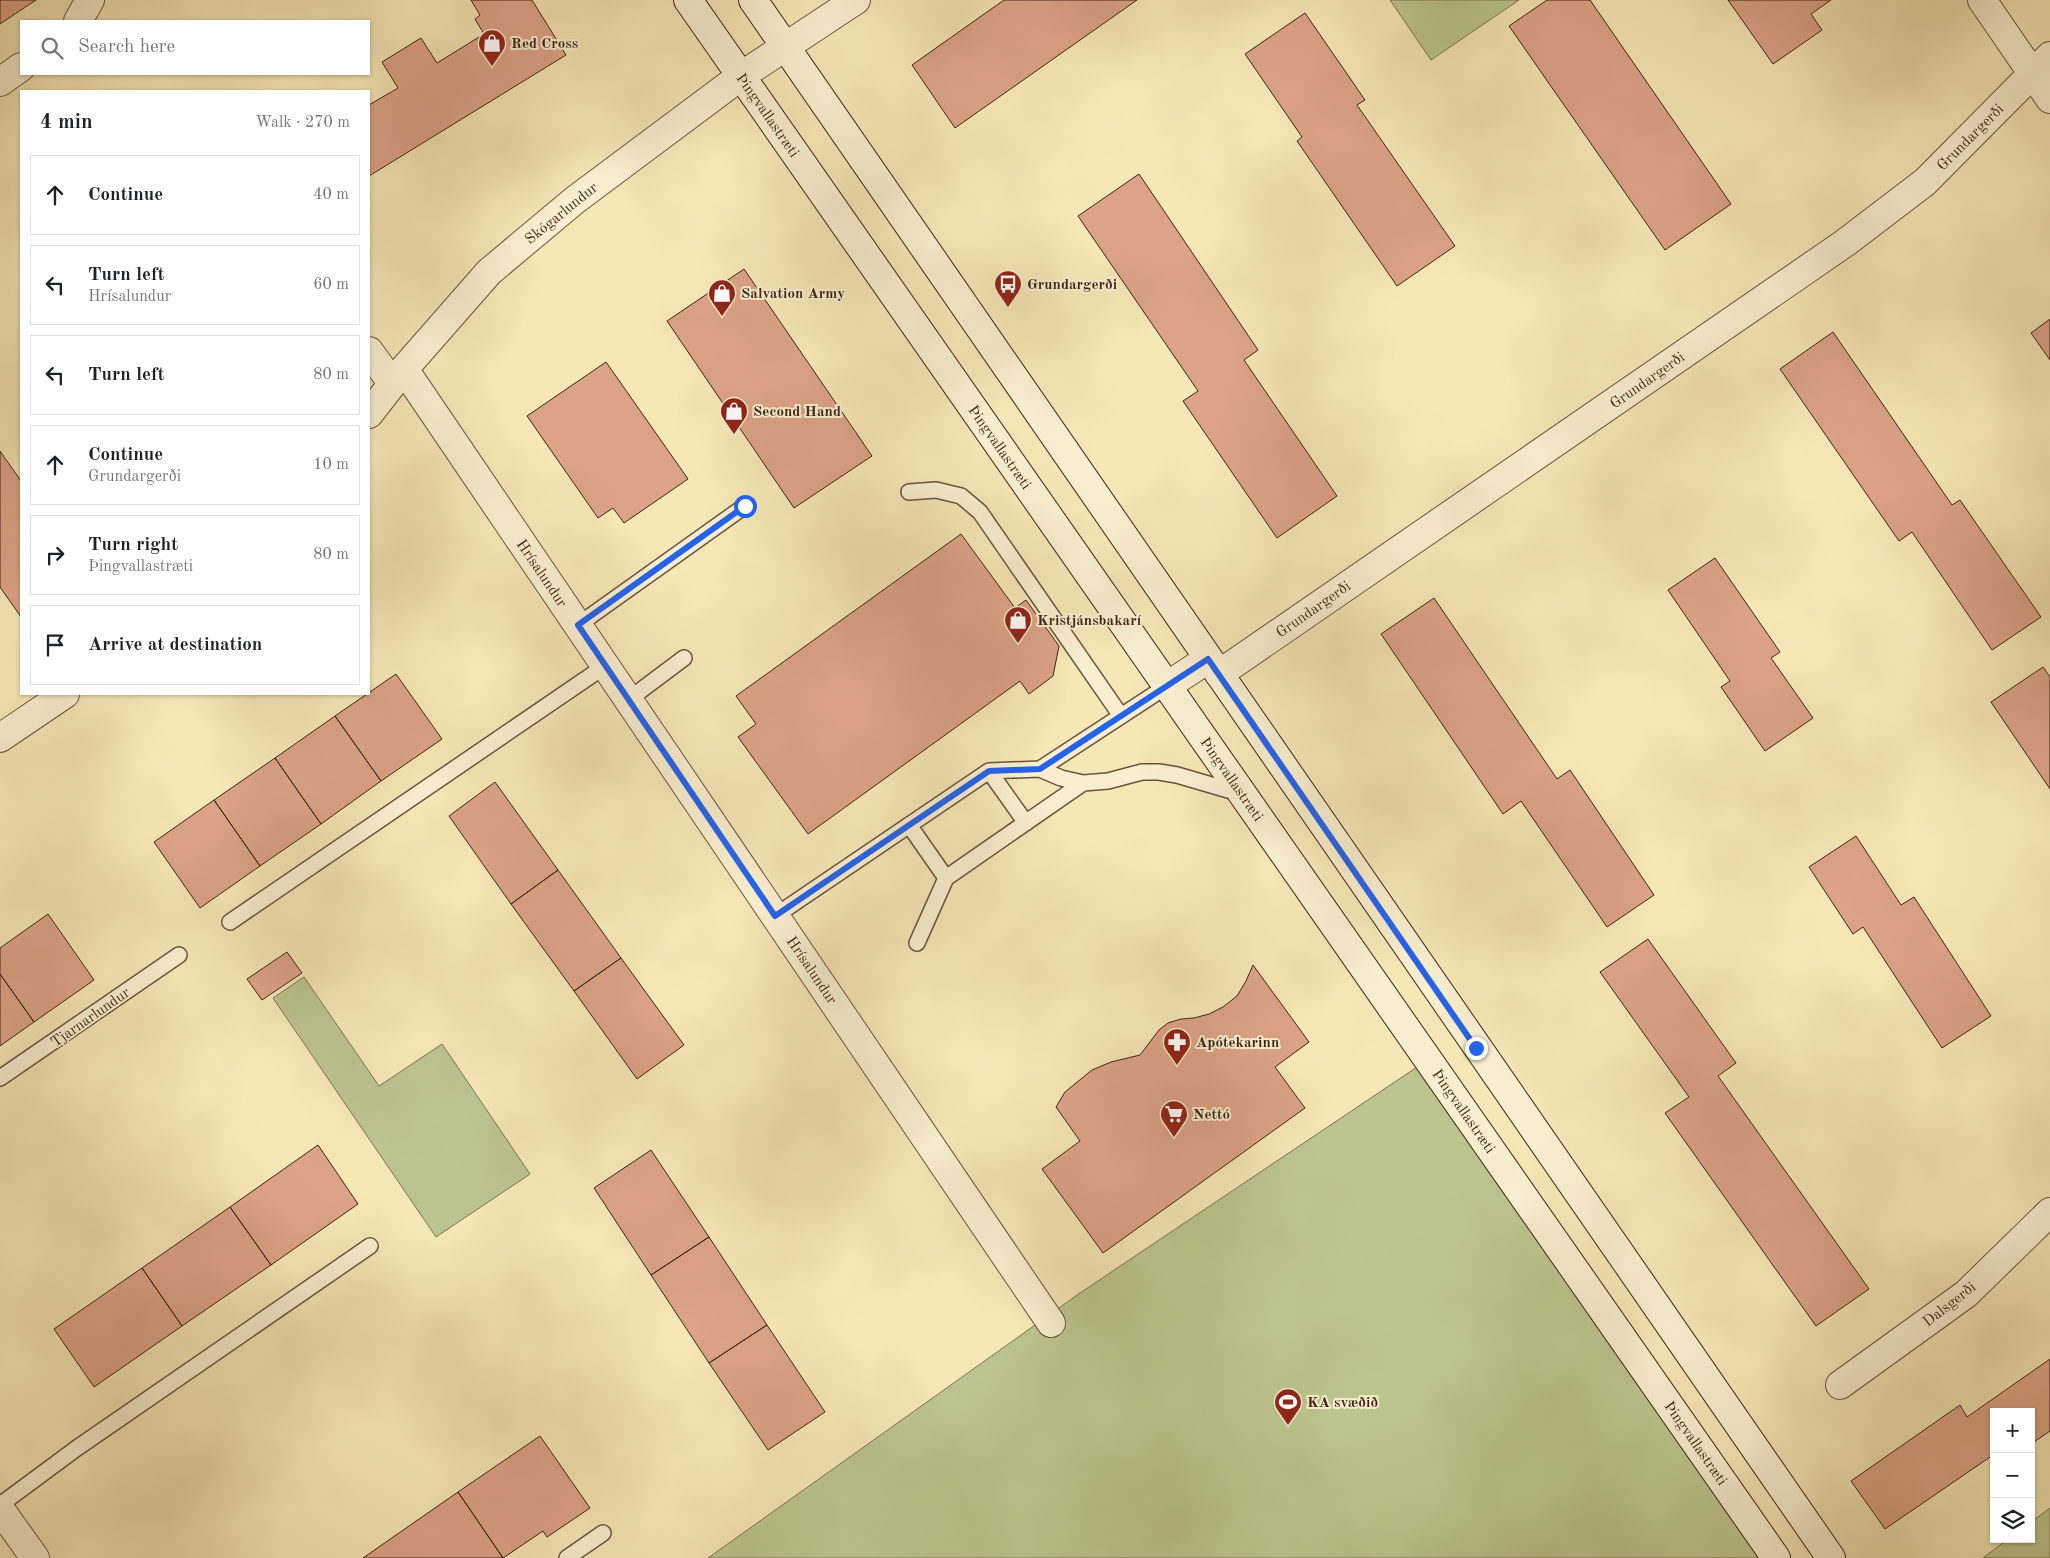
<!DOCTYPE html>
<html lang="en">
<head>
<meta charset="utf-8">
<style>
	:root { --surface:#fff; --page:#f6f6f6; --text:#202124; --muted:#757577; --line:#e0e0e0 }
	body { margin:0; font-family:"Old Standard TT",serif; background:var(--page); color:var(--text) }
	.controls { position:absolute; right:15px; bottom:15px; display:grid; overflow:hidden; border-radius:0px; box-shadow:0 1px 4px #0004 }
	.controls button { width:45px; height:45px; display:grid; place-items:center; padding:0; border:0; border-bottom:1px solid var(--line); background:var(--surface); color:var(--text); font:25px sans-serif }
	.stop { position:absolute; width:15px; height:15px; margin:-11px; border:4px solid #2563eb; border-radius:50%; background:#fff }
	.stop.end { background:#2563eb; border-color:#fff; box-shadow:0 1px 5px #0008 }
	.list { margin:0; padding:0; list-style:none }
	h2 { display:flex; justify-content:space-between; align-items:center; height:65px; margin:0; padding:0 20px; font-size:21px }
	h2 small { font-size:16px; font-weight:400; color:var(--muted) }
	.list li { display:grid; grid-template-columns:32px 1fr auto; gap:15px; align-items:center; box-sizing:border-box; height:80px; margin:0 10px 10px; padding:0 10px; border:1px solid var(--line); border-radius:0px }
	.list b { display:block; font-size:19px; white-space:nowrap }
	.list p { margin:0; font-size:16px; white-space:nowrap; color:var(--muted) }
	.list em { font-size:16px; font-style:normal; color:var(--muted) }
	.icon { flex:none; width:28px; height:28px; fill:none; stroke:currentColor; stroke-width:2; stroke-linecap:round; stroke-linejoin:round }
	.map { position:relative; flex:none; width:2050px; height:1558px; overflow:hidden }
	.search { position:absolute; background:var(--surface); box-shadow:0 1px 4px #0004; left:20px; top:20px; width:350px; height:55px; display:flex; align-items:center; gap:12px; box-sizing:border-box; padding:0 18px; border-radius:0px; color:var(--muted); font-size:19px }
	.panel { position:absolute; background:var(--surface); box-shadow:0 1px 4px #0004; left:20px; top:90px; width:350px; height:605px; border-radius:0px }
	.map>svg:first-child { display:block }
</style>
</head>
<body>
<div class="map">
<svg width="2050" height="1558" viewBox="0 0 2050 1558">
	<rect width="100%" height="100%" fill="#f6e7b7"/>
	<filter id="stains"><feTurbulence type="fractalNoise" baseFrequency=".004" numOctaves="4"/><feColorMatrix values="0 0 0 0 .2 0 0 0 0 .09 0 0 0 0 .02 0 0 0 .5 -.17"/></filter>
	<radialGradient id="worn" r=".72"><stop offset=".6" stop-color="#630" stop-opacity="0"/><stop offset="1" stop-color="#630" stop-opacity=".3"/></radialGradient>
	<!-- green -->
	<path fill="#bcc58e" stroke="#7c7451" d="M1390,0H1519L1431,60Z
		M304,977L379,1086L442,1044L530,1174L436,1237L273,998Z
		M1435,1055L1771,1558H708L1080,1293Z
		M2050,1508V1558H1983L2008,1539H2031V1522Z"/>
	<!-- building -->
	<path fill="#dca386" stroke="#3d2314" d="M0,0H36L0,24Z
		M471,0H532L566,55L369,176V105L398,88L382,62L421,38L437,63L484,34L475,19L480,15Z
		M1004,0H1137L955,128L912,65Z
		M1547,0H1590L1731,204L1665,250L1509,26Z
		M1728,0H1831L1811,14L1822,30L1773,64Z
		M1305,13L1365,100L1357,105L1455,246L1397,286L1297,141L1302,137L1245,54Z
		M1139,174L1258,350L1244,360L1337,496L1277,538L1183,401L1198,391L1078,216Z
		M744,269L872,456L794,508L667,321Z
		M2050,319V360L2031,333Z
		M1833,332L1952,505L1960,500L2041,617L1992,650L1912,532L1899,541L1780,369Z
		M606,362L688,479L624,523L613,508L598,518L527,416Z
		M0,451L21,481V617L0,587Z
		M961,534L1015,608L1026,600L1059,646L1053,676L1029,694L1020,681L808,834L738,737L756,724L736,696Z
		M1715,558L1780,652L1771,658L1813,718L1765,751L1721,687L1730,681L1668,590Z
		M1434,598L1557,779L1570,770L1654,895L1607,927L1521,801L1503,814L1381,634Z
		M2043,667L2050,677V789L1991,702Z
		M396,674L442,739L381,781L335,716Z
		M335,716L381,781L321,824L275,758Z
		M275,758L321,824L260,866L214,800Z
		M495,782L558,870L511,904L449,816Z
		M214,800L260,866L200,908L154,842Z
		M1856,836L1901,905L1914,897L1991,1016L1942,1048L1863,927L1853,934L1809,867Z
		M558,870L621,958L574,991L511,904Z
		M48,914L94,980L34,1022L0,974V948Z
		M1648,939L1736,1063L1718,1076L1869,1289L1816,1326L1665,1113L1689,1097L1600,972Z
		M287,952L302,973L262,1000L247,979Z
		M621,958L684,1045L637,1079L574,991Z
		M1253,965L1309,1042L1275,1067L1305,1108L1103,1253L1042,1169L1080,1141L1056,1107L1065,1092L1092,1070L1111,1062L1140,1055L1159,1030L1168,1023L1181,1019L1194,1018L1209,1014L1223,1007L1237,996L1246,981Z
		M0,974L34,1022L0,1046Z
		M318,1145L358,1204L271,1265L230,1207Z
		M651,1150L709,1237L651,1275L594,1188Z
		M230,1207L271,1265L182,1326L142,1268Z
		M709,1237L767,1325L709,1363L651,1275Z
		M142,1268L182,1326L94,1387L54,1329Z
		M767,1325L825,1412L768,1450L709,1363Z
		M2050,1359V1431L2031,1444V1412H1994V1456L1993,1455L1885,1529L1851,1481L1960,1405L1967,1417Z
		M540,1436L590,1508L547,1537L543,1531L503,1558L458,1492Z
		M458,1492L503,1558H363Z"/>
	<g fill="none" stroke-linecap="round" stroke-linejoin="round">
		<!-- lane casing -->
		<g stroke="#6b543d" stroke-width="18">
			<path id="lane" d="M909,492L936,490L961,496L980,512L1121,716
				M578,625L745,506
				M628,700L684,658
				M1040,769L1167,686
				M989,771L1026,823
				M909,825L946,878
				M775,916L989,771L1040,769L1061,778L1083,783L1108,781L1142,772H1159L1177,775L1242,794
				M230,922L605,666
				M917,943L946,878L1083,783
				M0,1078L179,955
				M0,1505L77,1448L370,1246
				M567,1558L603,1533"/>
		</g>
		<!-- street casing -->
		<g stroke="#6b543d" stroke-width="30">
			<path id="street" d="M1982,0L2050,99
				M78,21L90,0
				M0,82L21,67
				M369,351L392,383
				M404,369L1051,1323
				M369,414L404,369L489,272L575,200L741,76L856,0
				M1219,674L1845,243L1925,182L2050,56
				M1167,686L1208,659
				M0,738L65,694
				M1840,1385L1966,1294L2050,1212
				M0,1509L35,1558"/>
		</g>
		<!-- secondary casing -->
		<g stroke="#3d2314" stroke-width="30">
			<path id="secondary" d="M688,0L1776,1558
				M753,0L1831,1558"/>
		</g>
		<!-- lane -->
		<use href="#lane" stroke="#f9efd0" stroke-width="15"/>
		<!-- street -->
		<use href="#street" stroke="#f9efd0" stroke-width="28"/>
		<!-- secondary -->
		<use href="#secondary" stroke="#f9efd0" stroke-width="28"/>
	</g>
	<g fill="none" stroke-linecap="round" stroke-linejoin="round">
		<!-- route -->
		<path stroke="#2563eb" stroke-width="6" d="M745,506L578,625L775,916L989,771L1040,769L1208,659L1476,1048"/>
	</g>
	<!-- icons -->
	<defs>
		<g id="shop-pin" transform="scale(1.4375)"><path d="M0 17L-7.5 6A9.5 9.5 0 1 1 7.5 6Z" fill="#8f2418" stroke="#f9efd0"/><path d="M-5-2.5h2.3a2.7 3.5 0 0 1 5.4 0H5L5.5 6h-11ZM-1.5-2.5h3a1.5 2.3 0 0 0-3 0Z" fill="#fff"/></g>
		<g id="bus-pin" transform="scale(1.4375)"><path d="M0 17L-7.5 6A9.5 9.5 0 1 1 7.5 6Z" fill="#8f2418" stroke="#f9efd0"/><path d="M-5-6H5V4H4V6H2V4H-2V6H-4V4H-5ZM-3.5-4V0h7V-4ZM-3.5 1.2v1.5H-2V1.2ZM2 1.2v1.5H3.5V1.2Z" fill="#fff"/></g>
		<g id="pharmacy-pin" transform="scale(1.4375)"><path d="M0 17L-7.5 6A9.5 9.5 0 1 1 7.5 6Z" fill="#8f2418" stroke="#f9efd0"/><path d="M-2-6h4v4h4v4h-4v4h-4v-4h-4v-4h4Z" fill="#fff"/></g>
		<g id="supermarket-pin" transform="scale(1.4375)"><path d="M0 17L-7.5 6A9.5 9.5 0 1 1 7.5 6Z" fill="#8f2418" stroke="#f9efd0"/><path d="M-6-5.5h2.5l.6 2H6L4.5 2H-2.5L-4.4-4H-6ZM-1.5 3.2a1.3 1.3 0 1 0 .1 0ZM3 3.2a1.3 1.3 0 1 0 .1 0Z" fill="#fff"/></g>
		<g id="stadium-pin" transform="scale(1.4375)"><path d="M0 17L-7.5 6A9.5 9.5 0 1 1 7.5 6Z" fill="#8f2418" stroke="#f9efd0"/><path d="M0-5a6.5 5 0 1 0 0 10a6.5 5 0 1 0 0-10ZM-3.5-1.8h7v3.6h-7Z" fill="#fff"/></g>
	</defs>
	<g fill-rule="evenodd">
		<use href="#shop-pin" x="492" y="43"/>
		<use href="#bus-pin" x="1008" y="284"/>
		<use href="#shop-pin" x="722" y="293"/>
		<use href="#shop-pin" x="734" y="411"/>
		<use href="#shop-pin" x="1018" y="620"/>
		<use href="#pharmacy-pin" x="1177" y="1042"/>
		<use href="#supermarket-pin" x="1174" y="1114"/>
		<use href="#stadium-pin" x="1288" y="1402"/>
	</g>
	<g text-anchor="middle" stroke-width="4" stroke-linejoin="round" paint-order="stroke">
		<!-- poi labels -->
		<g font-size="15" font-weight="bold" fill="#3d2314" stroke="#f9efd0" text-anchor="start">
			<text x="511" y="48">Red Cross</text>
			<text x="1027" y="289">Grundargerði</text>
			<text x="741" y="298">Salvation Army</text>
			<text x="753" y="416">Second Hand</text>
			<text x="1037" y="625">Kristjánsbakarí</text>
			<text x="1196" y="1047">Apótekarinn</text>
			<text x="1193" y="1119">Nettó</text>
			<text x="1307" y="1407">KA svæðið</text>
		</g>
		<!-- street labels -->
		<g font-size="15" fill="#3d2314" stroke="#f9efd0">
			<text transform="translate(768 115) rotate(55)" y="5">Þingvallastræti</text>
			<text transform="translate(1970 137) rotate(-45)" y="5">Grundargerði</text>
			<text transform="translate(561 213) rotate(-39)" y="5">Skógarlundur</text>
			<text transform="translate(1647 380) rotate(-35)" y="5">Grundargerði</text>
			<text transform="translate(1000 447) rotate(55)" y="5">Þingvallastræti</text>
			<text transform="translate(542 573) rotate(56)" y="5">Hrísalundur</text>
			<text transform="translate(1313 609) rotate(-35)" y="5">Grundargerði</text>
			<text transform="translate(1232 779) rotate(55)" y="5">Þingvallastræti</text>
			<text transform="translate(812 970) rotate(56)" y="5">Hrísalundur</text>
			<text transform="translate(90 1017) rotate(-35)" y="5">Tjarnarlundur</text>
			<text transform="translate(1464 1111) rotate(55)" y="5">Þingvallastræti</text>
			<text transform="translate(1949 1304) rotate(-38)" y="5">Dalsgerði</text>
			<text transform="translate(1696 1443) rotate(55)" y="5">Þingvallastræti</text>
		</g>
	</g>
	<rect width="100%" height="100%" filter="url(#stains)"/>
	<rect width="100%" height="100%" fill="url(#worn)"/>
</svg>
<div class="controls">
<button>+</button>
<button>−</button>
<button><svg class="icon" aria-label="layers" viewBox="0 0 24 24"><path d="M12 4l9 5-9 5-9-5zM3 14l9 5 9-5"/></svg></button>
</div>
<div class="stop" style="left:745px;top:506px"></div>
<div class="stop end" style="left:1476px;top:1048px"></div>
<div class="search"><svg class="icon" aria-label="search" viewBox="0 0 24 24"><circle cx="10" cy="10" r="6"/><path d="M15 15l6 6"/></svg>Search here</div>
<section class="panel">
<h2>4 min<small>Walk · 270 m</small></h2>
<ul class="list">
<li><svg class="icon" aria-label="ahead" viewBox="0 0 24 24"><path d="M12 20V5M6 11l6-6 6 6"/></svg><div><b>Continue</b></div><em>40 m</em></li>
<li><svg class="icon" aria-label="left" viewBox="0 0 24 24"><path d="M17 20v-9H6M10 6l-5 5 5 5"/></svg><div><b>Turn left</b><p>Hrísalundur</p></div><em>60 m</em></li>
<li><svg class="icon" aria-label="left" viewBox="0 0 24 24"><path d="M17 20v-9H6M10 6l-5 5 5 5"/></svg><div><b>Turn left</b></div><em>80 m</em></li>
<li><svg class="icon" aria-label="ahead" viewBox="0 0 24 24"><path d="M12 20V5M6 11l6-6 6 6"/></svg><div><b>Continue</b><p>Grundargerði</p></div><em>10 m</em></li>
<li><svg class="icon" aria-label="right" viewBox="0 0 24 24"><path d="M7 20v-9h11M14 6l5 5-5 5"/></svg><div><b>Turn right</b><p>Þingvallastræti</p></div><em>80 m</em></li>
<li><svg class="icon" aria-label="arrive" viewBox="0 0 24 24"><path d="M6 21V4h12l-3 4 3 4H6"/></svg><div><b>Arrive at destination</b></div></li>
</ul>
</section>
</div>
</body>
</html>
